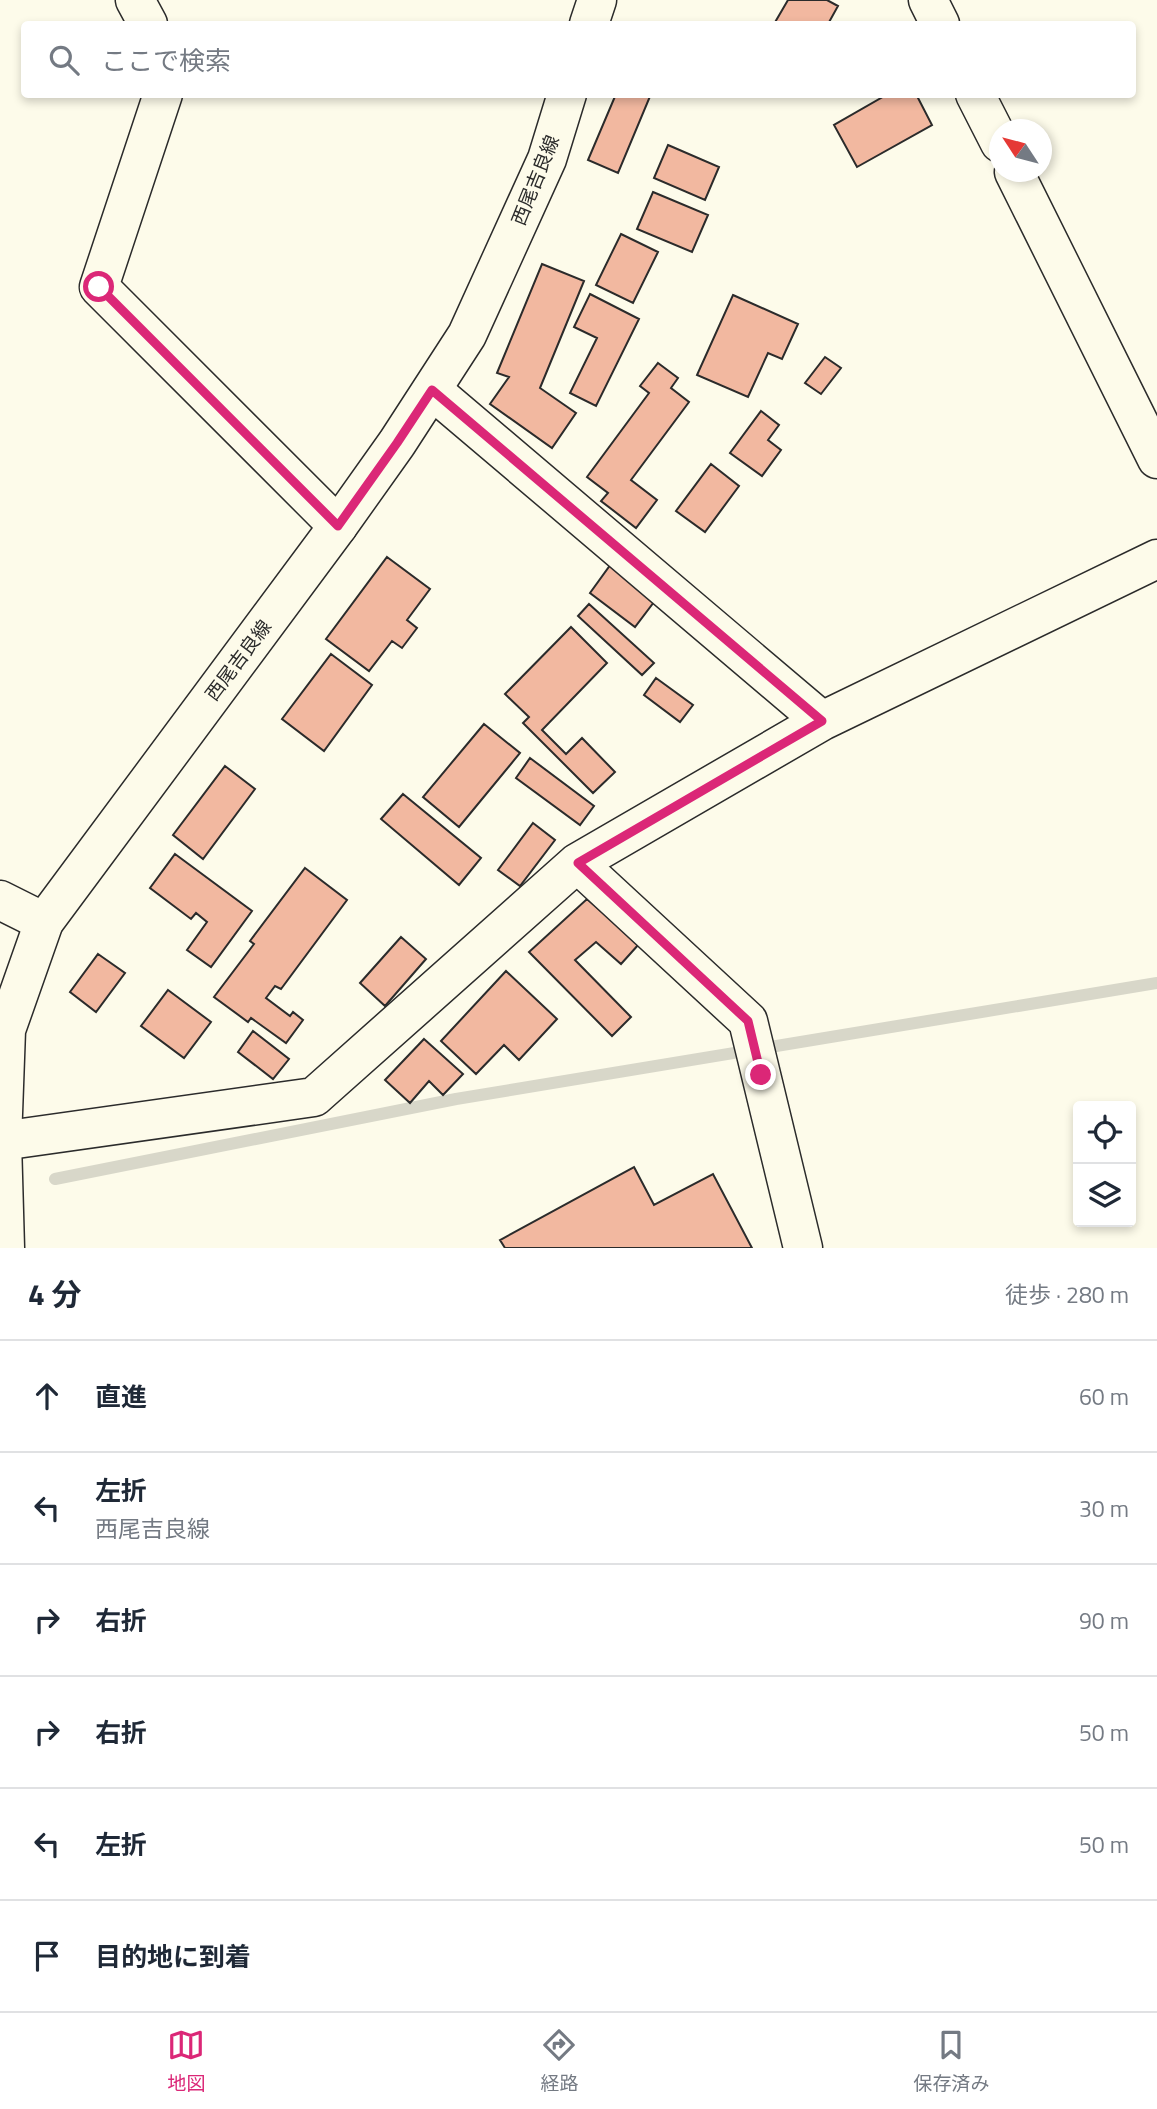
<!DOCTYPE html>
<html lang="ja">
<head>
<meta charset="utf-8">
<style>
	:root { --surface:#fff; --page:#f2f2f3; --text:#1f2937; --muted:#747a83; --line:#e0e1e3; --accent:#db2777 }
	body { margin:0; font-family:"Titillium Web","Noto Sans JP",sans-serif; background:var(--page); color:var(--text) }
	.controls { position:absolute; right:21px; bottom:21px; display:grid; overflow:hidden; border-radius:7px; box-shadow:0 4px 10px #0003 }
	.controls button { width:63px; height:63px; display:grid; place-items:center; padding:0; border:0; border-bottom:2px solid var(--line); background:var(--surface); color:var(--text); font:35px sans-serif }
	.compass { position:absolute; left:989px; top:119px; width:63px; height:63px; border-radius:50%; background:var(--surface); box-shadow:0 4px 10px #0003; rotate:306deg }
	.stop { position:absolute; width:21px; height:21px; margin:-16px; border:5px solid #db2777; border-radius:50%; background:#fff }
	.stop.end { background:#db2777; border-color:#fff; box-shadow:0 2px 7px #0008 }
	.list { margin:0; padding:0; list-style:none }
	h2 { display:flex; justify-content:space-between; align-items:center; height:91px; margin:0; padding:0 28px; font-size:30px }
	h2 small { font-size:23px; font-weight:400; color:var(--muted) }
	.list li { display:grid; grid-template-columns:46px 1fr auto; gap:21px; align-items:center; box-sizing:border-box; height:112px; padding:0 28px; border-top:2px solid var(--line) }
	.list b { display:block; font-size:26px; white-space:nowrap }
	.list p { margin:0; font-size:23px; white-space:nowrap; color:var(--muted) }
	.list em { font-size:23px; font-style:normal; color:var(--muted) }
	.icon { flex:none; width:38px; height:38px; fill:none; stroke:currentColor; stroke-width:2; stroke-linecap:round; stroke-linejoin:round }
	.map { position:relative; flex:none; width:1157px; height:1248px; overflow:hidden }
	.search { position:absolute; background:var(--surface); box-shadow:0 4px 10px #0003; left:21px; right:21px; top:21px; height:77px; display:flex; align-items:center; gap:18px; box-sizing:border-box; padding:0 24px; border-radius:7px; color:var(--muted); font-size:26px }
	.sheet { height:763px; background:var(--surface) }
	nav { display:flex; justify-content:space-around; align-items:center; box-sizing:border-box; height:98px; border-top:2px solid var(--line); background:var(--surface); font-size:19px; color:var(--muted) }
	nav a { display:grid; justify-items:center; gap:4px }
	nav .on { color:var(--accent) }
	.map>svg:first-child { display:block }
</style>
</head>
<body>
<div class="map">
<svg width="1157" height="1248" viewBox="0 0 1157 1248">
	<rect width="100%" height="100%" fill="#fdfbea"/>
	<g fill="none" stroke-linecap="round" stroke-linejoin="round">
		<!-- stream -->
		<path stroke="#d8d7c9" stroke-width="12" d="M55,1179L456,1099L1157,983"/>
	</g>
	<!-- building -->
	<path fill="#f2b8a0" stroke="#2b2b2b" stroke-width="2" d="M788,0H827L838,6L828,24H774Z
		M616,94H651L618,173L588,160Z
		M888,94H916L932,125L857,167L834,125Z
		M668,145L719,167L705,200L654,178Z
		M653,192L708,215L692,252L637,229Z
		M621,234L658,252L633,303L596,285Z
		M542,264L584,281L540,388L576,413L552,448L490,404L509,377L497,373Z
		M590,294L639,319L596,406L570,393L597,338L574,327Z
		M733,295L798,324L782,359L768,353L748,397L697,375Z
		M825,357L841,368L821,394L805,383Z
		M658,363L678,378L671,388L689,402L631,480L657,500L636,528L601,501L608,493L587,477L649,393L640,386Z
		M761,411L779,425L768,440L781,450L762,476L730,453Z
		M711,464L739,486L705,532L676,511Z
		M387,557L430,589L407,620L417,628L402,648L392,641L369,671L326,639Z
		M611,564L657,598L635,627L590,593Z
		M589,604L654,663L642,675L578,616Z
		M571,627L607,663L542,730L566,754L582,738L615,772L593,793L523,723L529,717L505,694Z
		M331,654L372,685L324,751L282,719Z
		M656,678L693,705L680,722L644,695Z
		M484,724L520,753L459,827L423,797Z
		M530,758L594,806L580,825L516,778Z
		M225,766L255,789L203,859L173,835Z
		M403,794L481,858L459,885L381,819Z
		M533,823L555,840L520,886L498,870Z
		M175,854L252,911L211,967L187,950L207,922L196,913L191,919L150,888Z
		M305,868L347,900L281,989L275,986L266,998L290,1016L293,1012L303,1020L286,1043L251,1018L248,1022L214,997L254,944L250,941Z
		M587,899L639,944L621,964L596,942L575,960L631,1017L612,1036L529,952Z
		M401,937L426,959L385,1006L360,983Z
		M98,954L125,973L96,1012L70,992Z
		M506,971L557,1019L519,1060L504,1045L476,1074L441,1041Z
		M168,990L211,1022L184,1058L141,1026Z
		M253,1031L289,1059L273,1079L238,1052Z
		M424,1039L463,1074L443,1095L429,1081L410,1103L385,1080Z
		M634,1167L654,1205L713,1174L752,1248H505L500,1240Z"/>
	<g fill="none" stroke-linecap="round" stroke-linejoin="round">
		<!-- minor casing -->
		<g stroke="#2b2b2b" stroke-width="41">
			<path id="minor" d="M135,0L148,24
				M928,0L940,24
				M163,94L99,287L338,526
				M975,94L1000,143
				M1014,172L1157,459
				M432,390L822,721
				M577,863L748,1021L803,1248
				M0,900L44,922
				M2,1141L314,1097L577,863L822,721L1157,559"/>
		</g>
		<!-- major casing -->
		<g stroke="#2b2b2b" stroke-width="41">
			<path id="major" d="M589,24L597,0
				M5,1248L2,1141L6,1030L44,922L338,526L397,443L467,335L547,159L567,94"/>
		</g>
		<!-- minor -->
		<use href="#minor" stroke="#fdfbea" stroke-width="38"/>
		<!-- major -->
		<use href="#major" stroke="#fdfbea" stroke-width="38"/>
	</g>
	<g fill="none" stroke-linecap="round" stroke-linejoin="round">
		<!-- route -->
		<path stroke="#db2777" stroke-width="9" d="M99,287L338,526L397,443L432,390L822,721L578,863L748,1021L761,1075"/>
	</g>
	<g text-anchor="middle" stroke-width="5" stroke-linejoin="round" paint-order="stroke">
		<!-- street labels -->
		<g font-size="19" fill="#2b2b2b" stroke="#fdfbea">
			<text transform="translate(535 180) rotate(-68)" y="7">西尾吉良線</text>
			<text transform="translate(238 660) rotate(-53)" y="7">西尾吉良線</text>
		</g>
	</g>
</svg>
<div class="controls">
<button><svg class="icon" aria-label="locate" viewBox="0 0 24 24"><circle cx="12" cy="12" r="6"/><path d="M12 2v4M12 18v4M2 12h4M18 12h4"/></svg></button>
<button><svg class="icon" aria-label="layers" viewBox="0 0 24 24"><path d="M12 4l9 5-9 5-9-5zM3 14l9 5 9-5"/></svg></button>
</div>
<svg class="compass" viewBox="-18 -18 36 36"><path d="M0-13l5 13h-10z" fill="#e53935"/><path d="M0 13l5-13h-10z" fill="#747a83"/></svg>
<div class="stop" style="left:99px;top:287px"></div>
<div class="stop end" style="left:761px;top:1075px"></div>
<div class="search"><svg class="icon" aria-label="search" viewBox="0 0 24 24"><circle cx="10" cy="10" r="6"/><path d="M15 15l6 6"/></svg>ここで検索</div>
</div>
<section class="sheet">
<h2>4 分<small>徒歩 · 280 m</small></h2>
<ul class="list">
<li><svg class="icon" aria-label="ahead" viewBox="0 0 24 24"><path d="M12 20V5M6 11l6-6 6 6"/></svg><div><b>直進</b></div><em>60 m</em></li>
<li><svg class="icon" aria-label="left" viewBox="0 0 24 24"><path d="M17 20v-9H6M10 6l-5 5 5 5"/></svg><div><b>左折</b><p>西尾吉良線</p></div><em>30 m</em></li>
<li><svg class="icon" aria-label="right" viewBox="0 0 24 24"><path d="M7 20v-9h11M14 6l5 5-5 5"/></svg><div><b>右折</b></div><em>90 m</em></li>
<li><svg class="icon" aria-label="right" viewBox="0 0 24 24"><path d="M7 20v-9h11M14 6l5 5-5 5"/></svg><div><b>右折</b></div><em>50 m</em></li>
<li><svg class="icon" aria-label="left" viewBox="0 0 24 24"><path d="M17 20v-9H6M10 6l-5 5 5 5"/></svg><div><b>左折</b></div><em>50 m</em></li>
<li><svg class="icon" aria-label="arrive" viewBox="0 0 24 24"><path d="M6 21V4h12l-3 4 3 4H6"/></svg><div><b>目的地に到着</b></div></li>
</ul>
</section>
<nav>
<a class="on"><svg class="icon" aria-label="map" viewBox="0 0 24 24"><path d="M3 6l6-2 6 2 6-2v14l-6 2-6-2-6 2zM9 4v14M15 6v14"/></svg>地図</a>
<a><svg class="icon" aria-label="directions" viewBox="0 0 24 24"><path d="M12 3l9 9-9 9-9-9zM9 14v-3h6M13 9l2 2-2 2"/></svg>経路</a>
<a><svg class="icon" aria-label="saved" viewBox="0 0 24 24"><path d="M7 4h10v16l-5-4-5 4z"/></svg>保存済み</a>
</nav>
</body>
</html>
